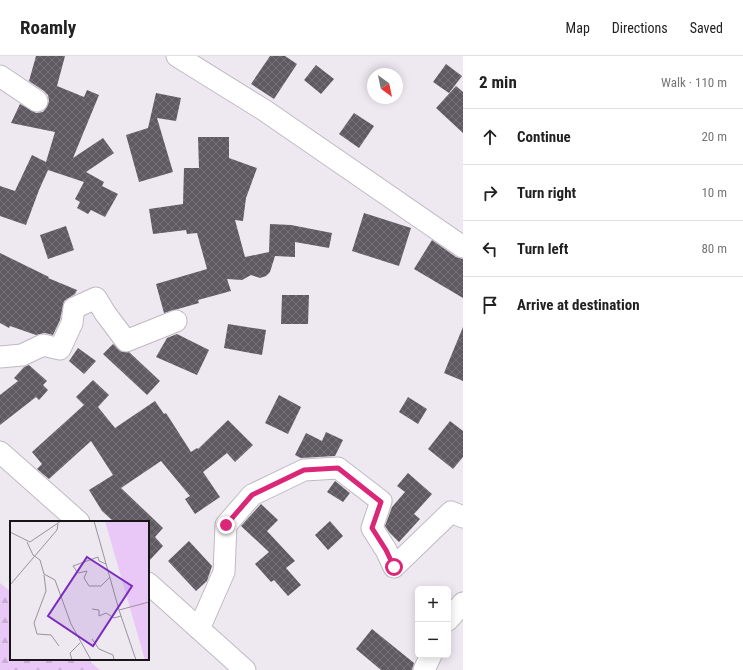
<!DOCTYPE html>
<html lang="en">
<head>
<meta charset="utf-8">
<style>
	:root { --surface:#fff; --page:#f2f2f2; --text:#222; --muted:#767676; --line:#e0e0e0 }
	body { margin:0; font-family:"Roboto Condensed",sans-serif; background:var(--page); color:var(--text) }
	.controls { position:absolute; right:12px; bottom:12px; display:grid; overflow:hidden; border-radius:6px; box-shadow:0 2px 10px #0003 }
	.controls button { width:36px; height:36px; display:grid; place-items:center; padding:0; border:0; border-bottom:1px solid var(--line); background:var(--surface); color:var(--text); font:20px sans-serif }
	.compass { position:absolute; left:367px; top:12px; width:36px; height:36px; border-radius:50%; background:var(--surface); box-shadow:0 2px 10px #0003; rotate:147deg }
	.stop { position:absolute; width:12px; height:12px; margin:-9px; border:3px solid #db2777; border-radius:50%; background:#fff }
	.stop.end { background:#db2777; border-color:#fff; box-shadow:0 1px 4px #0008 }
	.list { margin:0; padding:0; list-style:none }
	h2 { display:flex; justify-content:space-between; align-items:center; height:52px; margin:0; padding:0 16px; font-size:17px }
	h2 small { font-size:13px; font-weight:400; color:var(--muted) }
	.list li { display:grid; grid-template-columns:26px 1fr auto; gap:12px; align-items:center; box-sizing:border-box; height:56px; padding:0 16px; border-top:1px solid var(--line) }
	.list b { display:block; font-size:15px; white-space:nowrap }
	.list em { font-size:13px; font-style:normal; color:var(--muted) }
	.icon { flex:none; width:22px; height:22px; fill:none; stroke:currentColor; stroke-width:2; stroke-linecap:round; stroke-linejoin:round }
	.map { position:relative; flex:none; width:463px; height:614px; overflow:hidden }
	header { display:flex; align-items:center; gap:24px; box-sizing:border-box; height:56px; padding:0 20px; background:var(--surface); border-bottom:1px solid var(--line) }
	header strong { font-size:19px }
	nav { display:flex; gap:22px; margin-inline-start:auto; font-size:14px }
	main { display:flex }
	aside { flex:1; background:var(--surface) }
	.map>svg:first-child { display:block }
</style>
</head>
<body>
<header>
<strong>Roamly</strong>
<nav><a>Map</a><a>Directions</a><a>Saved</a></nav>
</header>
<main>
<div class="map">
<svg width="463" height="614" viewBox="0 0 463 614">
	<defs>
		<pattern id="forest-firs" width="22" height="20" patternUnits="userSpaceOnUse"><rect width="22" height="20" fill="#e9c8f8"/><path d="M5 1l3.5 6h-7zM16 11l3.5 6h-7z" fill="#c7abd4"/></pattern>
		<pattern id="building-cross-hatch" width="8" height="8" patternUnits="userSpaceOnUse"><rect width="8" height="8" fill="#5f5a62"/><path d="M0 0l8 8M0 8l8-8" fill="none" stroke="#767278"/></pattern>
	</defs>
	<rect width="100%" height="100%" fill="#eee8f1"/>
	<!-- forest -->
	<path fill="url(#forest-firs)" d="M0,527L11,536V603H87L100,614H0Z"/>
	<!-- building -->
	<path fill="url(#building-cross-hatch)" d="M36,0H65L57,30L84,41L87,34L99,39L73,102L103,82L114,97L86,116L104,126L102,130L118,138L105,161L91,154L88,158L77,152L80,146L75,143L84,126L48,114L39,134L26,169L0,160V130L15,135L32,99L46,106L55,76L11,67L20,48L36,57L43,56L47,51L49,45L48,39L44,35L29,25Z
		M270,0H285L297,8L274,43L251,28Z
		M446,8L462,20L449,37L433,26Z
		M316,9L334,23L321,38L304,24Z
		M456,30L463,36V77L436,52Z
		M156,37L181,42L176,65L157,62L173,116L139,126L126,79L148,72Z
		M354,57L374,70L359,92L339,78Z
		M198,81H229V102L257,112L246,142L243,165L235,164L245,201L269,196L270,168L291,169L332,177L329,192L295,186V201L275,200L270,216L266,220L260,222L251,219L242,224L227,223L231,235L198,244L199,247L164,257L156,228L207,213L197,177L187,178L186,174L153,178L149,153L183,148L184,112H199Z
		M364,157L411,172L399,210L352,195Z
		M66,170L74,194L48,203L40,179Z
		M432,184L456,201L463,203V242L414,213Z
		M0,197L49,221L48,222L77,234L75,238L64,245L60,264L53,279L45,277L36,279L10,270L9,272L0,267Z
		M282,239H309L308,268H281Z
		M228,268L266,274L262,299L224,292Z
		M463,271V325L444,317Z
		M177,278L209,294L197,319L156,301L167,282Z
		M113,288L122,296H129L160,325L147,339L103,298Z
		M78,292L96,305L84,318L69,305Z
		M29,309L47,325L43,329L48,334L39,344L36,341L0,369V339L18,325L14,322L24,311Z
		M93,324L109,339L98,351L115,372L155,345L164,358L166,357L191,396L197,392L198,393L228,364L253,389L235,406L227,397L203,416L220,441L195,458L185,443L190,440L161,405L121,432L163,472L155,481L163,490L148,506V466H114L102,455L89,434L113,419L91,385L49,423L37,413L42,408L32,396L84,349L76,341Z
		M279,339L301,351L288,378L265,367Z
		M408,341L427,353L418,368L399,356Z
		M450,365L463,375V401L453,413L428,393Z
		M326,376L343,384L335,400L301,402L295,399L306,377L322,385Z
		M408,417L432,438L414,458L420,463L399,486L389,476L385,470L392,451L405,436L397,430Z
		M335,425L350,437L343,446L327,436Z
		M261,448L278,464L267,475L295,505L286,512L301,529L288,540L274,524L271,526L255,508L269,496L241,470Z
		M330,465L343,480L328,494L315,479Z
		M189,485L212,510L207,525L196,535L168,505Z
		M372,573L414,607L412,614H381L356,593Z"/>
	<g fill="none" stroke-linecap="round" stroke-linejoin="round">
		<!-- minor casing -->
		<g stroke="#bfb9c2" stroke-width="23">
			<path id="minor" d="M177,0L264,54L463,191
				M0,20L37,45
				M0,301L22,299L43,289L60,293L72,267L74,252L96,242L105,257L126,285L176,265
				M0,396L79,466
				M148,527L245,614
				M448,564L463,547
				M199,573L224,516L226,469L252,439L304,414L338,412L381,445L372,472L386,494L394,511L451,456L463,461
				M424,614L431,599"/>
		</g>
		<!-- minor -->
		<use href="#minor" stroke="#fff" stroke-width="21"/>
	</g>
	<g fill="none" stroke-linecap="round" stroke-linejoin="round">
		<!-- route -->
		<path stroke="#db2777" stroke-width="5" d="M226,469L252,439L304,414L338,412L381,446L372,472L386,494L394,511"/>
	</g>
	<!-- overview -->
	<g transform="translate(10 465)">
		<rect width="139" height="139" fill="#eee8f1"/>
		<path d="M95,0H139V139H135Z" fill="#e9c8f8"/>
		<path fill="none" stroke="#98949b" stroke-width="1" d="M84,0L109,89L126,139M0,11L20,21L51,0M17,21L23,34L30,39L34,53L45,59L61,103L81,139M96,43L89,40L88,36L63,45L68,52L77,50L74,57L79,65H91L100,56M34,54L36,70L24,102L27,113L41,114L49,125M0,64L47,9L48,3M82,88L89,89V95L96,92L104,97L111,95M109,89L139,81M82,118L89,128L103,134L104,139M62,139L60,132L70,122"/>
		<path fill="#7b2cbf" fill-opacity="0.15" stroke="#7b2cbf" stroke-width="2" d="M77,36L122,65L83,125L38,95Z"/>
		<rect width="139" height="139" fill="none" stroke="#181519" stroke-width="2"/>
	</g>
</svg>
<div class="controls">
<button>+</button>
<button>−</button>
</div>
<svg class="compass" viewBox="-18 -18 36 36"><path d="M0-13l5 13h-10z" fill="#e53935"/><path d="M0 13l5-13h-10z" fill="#767676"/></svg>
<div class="stop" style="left:394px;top:511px"></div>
<div class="stop end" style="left:226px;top:469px"></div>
</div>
<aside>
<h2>2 min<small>Walk · 110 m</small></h2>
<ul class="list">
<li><svg class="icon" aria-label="ahead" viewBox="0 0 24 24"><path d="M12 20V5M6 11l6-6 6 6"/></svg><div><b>Continue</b></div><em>20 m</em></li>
<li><svg class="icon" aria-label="right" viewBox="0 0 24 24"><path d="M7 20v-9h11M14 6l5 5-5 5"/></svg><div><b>Turn right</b></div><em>10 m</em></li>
<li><svg class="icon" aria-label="left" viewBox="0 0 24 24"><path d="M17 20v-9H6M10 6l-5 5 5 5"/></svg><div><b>Turn left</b></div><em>80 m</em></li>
<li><svg class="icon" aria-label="arrive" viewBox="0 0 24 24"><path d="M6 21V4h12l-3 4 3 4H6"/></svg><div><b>Arrive at destination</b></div></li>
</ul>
</aside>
</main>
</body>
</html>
